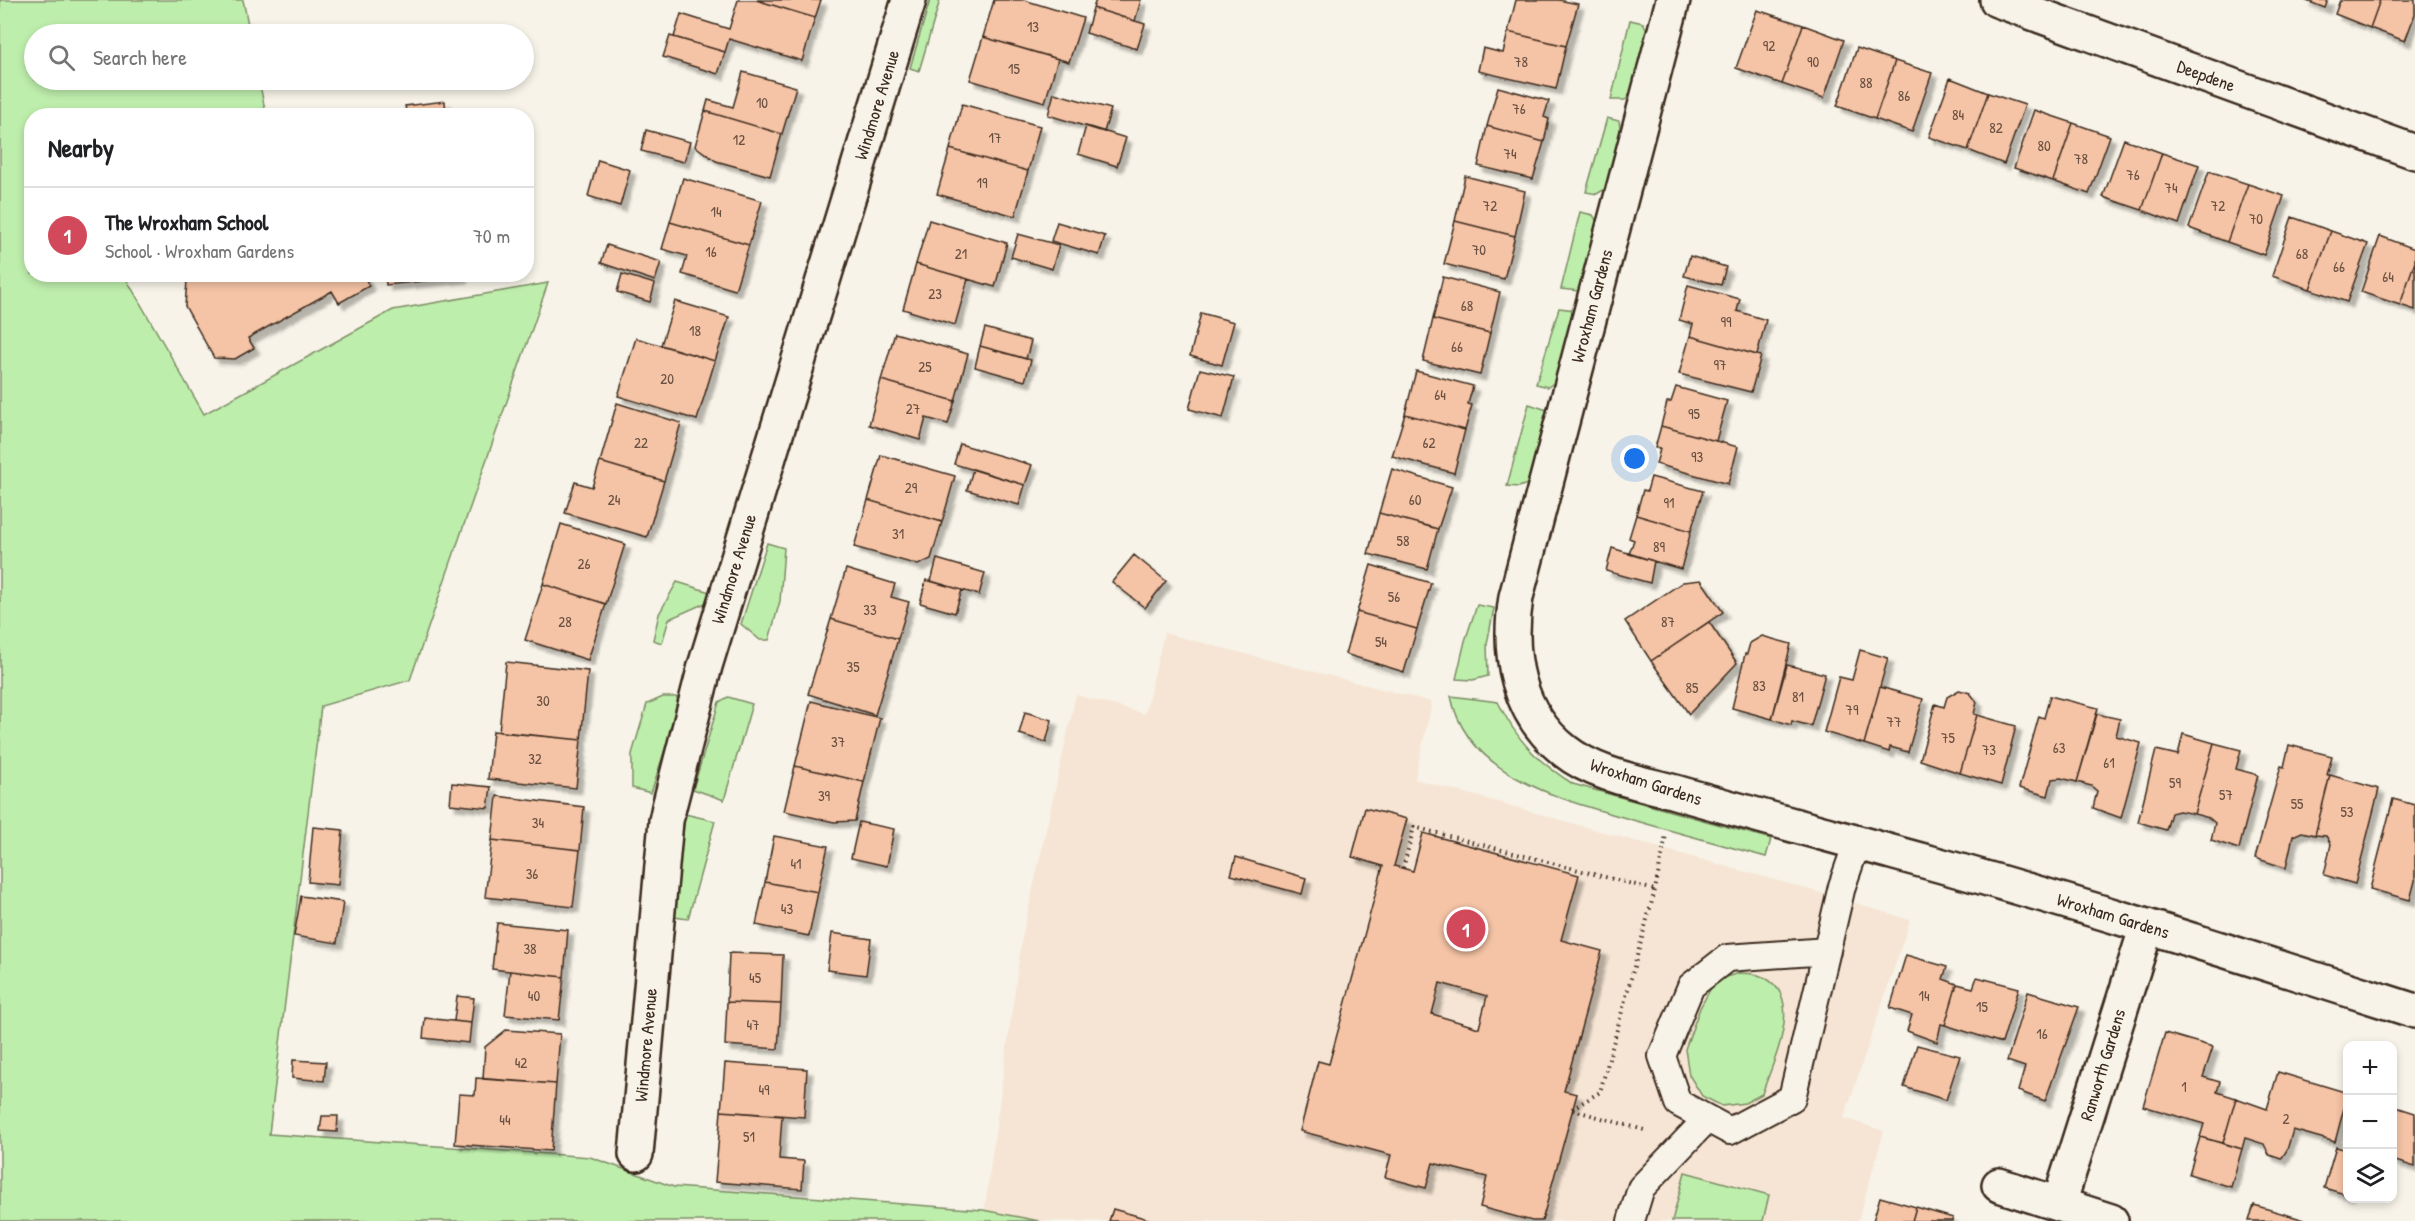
<!DOCTYPE html>
<html lang="en">
<head>
<meta charset="utf-8">
<style>
	:root { --surface:#fff; --page:#f2f2f2; --text:#202124; --muted:#757577; --line:#e0e0e0; --accent:#d1495b }
	body { margin:0; font-family:"Patrick Hand",sans-serif; background:var(--page); color:var(--text) }
	.controls { position:absolute; right:18px; bottom:18px; display:grid; overflow:hidden; border-radius:12px; box-shadow:0 3px 9px #0003 }
	.controls button { width:54px; height:54px; display:grid; place-items:center; padding:0; border:0; border-bottom:2px solid var(--line); background:var(--surface); color:var(--text); font:30px sans-serif }
	.you { position:absolute; left:1635px; top:459px; width:21px; height:21px; margin:-15px; border:4px solid #fff; border-radius:50%; background:#1a73e8; box-shadow:0 0 0 9px #1a73e833 }
	.badge { display:grid; place-items:center; width:39px; height:39px; border-radius:50%; background:var(--accent); color:#fff; font-size:20px; font-weight:700 }
	.pin { position:absolute; translate:-50% -50%; border:3px solid #fff; box-shadow:0 2px 6px #0006 }
	.list { margin:0; padding:0; list-style:none }
	h2 { display:flex; justify-content:space-between; align-items:center; height:78px; margin:0; padding:0 24px; font-size:26px }
	h2 small { font-size:20px; font-weight:400; color:var(--muted) }
	.list li { display:grid; grid-template-columns:39px 1fr auto; gap:18px; align-items:center; box-sizing:border-box; height:96px; padding:0 24px; border-top:2px solid var(--line) }
	.list b { display:block; font-size:22px; white-space:nowrap }
	.list p { margin:0; font-size:20px; white-space:nowrap; color:var(--muted) }
	.list em { font-size:20px; font-style:normal; color:var(--muted) }
	.icon { flex:none; width:33px; height:33px; fill:none; stroke:currentColor; stroke-width:2; stroke-linecap:round; stroke-linejoin:round }
	.map { position:relative; flex:none; width:2415px; height:1221px; overflow:hidden }
	.search { position:absolute; background:var(--surface); box-shadow:0 3px 9px #0003; left:24px; top:24px; width:510px; height:66px; display:flex; align-items:center; gap:15px; box-sizing:border-box; padding:0 21px; border-radius:33px; color:var(--muted); font-size:22px }
	.panel { position:absolute; background:var(--surface); box-shadow:0 3px 9px #0003; left:24px; top:108px; width:510px; height:174px; border-radius:24px }
	.map>svg:first-child { display:block }
</style>
</head>
<body>
<div class="map">
<svg width="2415" height="1221" viewBox="0 0 2415 1221">
	<defs>
		<filter id="shadow"><feDropShadow dx="5.5" dy="5.5" stdDeviation="1.5" flood-color="#0004"/></filter>
	</defs>
	<rect width="100%" height="100%" fill="#f7f3e8"/>
	<filter id="ink" filterUnits="userSpaceOnUse"><feTurbulence type="fractalNoise" baseFrequency=".0167" numOctaves="2"/><feDisplacementMap in="SourceGraphic" scale="12" xChannelSelector="R" yChannelSelector="G"/><feConvolveMatrix kernelMatrix="1 2 1 2 8 2 1 2 1" color-interpolation-filters="sRGB"/></filter>
	<g filter="url(#ink)">
		<!-- built -->
		<path fill="#f6e5d4" d="M1164,633L1432,702L1415,779L1839,898L1910,920L1844,1118L1884,1131L1858,1221H983L1022,938L1076,695L1145,714Z"/>
		<!-- green -->
		<path fill="#beeeac" stroke="#7c8c65" stroke-width="1.5" d="M0,0H243L250,34H34V80H259L266,115L32,116V274L124,275L204,414L393,310L548,283L410,680L321,706L269,1134L590,1157L674,1187L983,1210L1039,1221H0Z
			M930,0H940L919,71L910,68Z
			M1630,20L1643,23L1648,32L1632,94L1625,100H1611Z
			M1607,118L1619,121L1621,134L1605,189L1597,194L1586,192Z
			M1580,212L1593,215L1597,222L1579,291L1561,289Z
			M1559,308L1575,310L1555,382L1548,387L1536,384Z
			M1529,404L1547,410L1527,484L1519,487L1507,486Z
			M767,543L784,548L780,601L769,640H760L741,624Z
			M677,582L713,593L710,601L669,619L662,643L653,640L659,614Z
			M1477,605L1494,608L1487,644L1488,676L1473,680L1456,679L1465,641Z
			M1451,696L1498,702C1517,741 1537,761 1573,784L1771,839L1766,857C1726,846 1686,835 1647,824C1576,803 1467,781 1451,696Z
			M663,697H676L680,702L651,793L632,788V754L647,704Z
			M728,697L752,704L724,800L693,789L719,702Z
			M685,814L715,821L688,919L674,917Z
			M1740,973C1745,974 1753,973 1758,975C1809,992 1773,1061 1762,1094L1745,1103L1722,1106L1702,1096L1689,1075L1685,1049L1700,1008L1711,988L1722,978Z
			M1685,1172L1769,1195L1763,1221H1672Z"/>
		<!-- building -->
		<path fill="#f5c3a5" stroke="#3b2a1e" stroke-width="1.5" fill-rule="evenodd" filter="url(#shadow)" d="M738,0H756L815,18L802,61L729,39L725,52L674,37L681,14L729,29Z
			M756,0H821L815,18Z
			M994,0H1024L1083,18L1069,62L983,37Z
			M1096,0H1141L1135,21L1093,8Z
			M1516,0H1559L1578,4L1566,46L1508,32Z
			M2304,0H2328L2325,8Z
			M2340,0H2380L2370,28L2335,14Z
			M2380,0H2415V14L2405,41L2370,28Z
			M1093,8L1145,24L1137,49L1086,33Z
			M1757,10L1803,25L1782,84L1736,68Z
			M1803,25L1844,40L1824,98L1782,84Z
			M1508,32L1566,46L1556,89L1478,71L1483,48L1503,53Z
			M670,36L725,52L718,74L663,57Z
			M983,37L1058,59L1045,102L970,80Z
			M1857,48L1895,61L1875,119L1837,106Z
			M1895,61L1932,73L1912,132L1875,119Z
			M743,72L796,87L782,134L705,111L708,100L733,107Z
			M1950,78L1988,93L1968,150L1929,137Z
			M1498,87L1549,101L1544,117L1549,119L1544,142L1487,126Z
			M1054,93L1111,109L1104,132L1048,115Z
			M1988,93L2025,105L2004,164L1968,150Z
			M445,101L446,116H407L405,106Z
			M962,104L1040,126L1028,171L950,149Z
			M2034,110L2073,123L2053,181L2014,168Z
			M705,111L782,134L770,176L716,161L695,146Z
			M2073,123L2110,136L2089,194L2053,181Z
			M1086,126L1126,138L1117,166L1078,154Z
			M1487,126L1544,142L1533,179L1478,166Z
			M646,130L690,142L684,162L641,151Z
			M2124,139L2162,153L2142,210L2103,197Z
			M950,149L1028,171L1015,216L937,194Z
			M2162,153L2199,165L2179,224L2142,210Z
			M598,160L630,170L620,206L588,196Z
			M2209,171L2248,184L2227,242L2189,228Z
			M1465,176L1525,191L1515,236L1455,221Z
			M683,178L762,201L749,245L670,222Z
			M2248,184L2284,196L2264,255L2227,242Z
			M2292,217L2331,231L2310,289L2272,276Z
			M929,220L1007,243L995,287L916,264Z
			M1455,221L1515,236L1504,279L1444,264Z
			M670,222L749,245L735,290L682,274L687,256L662,249Z
			M1057,222L1105,236L1099,255L1051,241Z
			M2331,231L2368,244L2347,302L2310,289Z
			M1018,234L1059,245L1052,269L1011,257Z
			M2380,236L2415,249V261L2400,305L2361,292Z
			M607,245L661,262L655,281L601,263Z
			M1690,256L1726,267L1721,285L1684,276Z
			M2415,261V310L2400,305Z
			M916,264L968,279L955,325L903,309Z
			M183,274H363L369,286L339,303L332,291L248,338L254,348L235,359L214,358L185,306L187,281Z
			M385,274H462V277L386,285Z
			M622,274L655,284L650,302L617,292Z
			M1443,277L1500,292L1490,333L1433,319Z
			M1688,285L1740,299L1737,311L1766,320L1757,355L1690,336L1693,324L1679,320Z
			M675,301L729,317L715,361L661,345Z
			M1201,313L1234,322L1222,365L1190,356Z
			M1433,319L1490,333L1480,375L1423,361Z
			M985,328L1031,341L1026,359L980,346Z
			M895,333L968,354L955,401L881,380Z
			M1690,336L1761,356L1751,392L1679,374Z
			M636,338L715,361L697,420L618,396Z
			M980,346L1031,360L1025,381L975,367Z
			M1200,369L1234,377L1223,418L1189,409Z
			M1416,371L1473,386L1468,404L1472,405L1465,430L1405,414Z
			M881,380L955,401L948,424L926,418L920,440L869,425Z
			M1676,387L1727,401L1716,441L1661,426L1667,402H1671Z
			M617,403L681,423L664,481L600,462Z
			M1405,414L1465,430L1454,473L1392,456Z
			M1661,426L1738,447L1728,484L1656,464L1660,449L1655,448Z
			M960,444L1032,465L1025,485L954,464Z
			M881,455L955,476L942,522L868,500Z
			M600,462L664,481L647,537L565,513L575,482L592,487Z
			M973,469L1025,485L1019,505L967,490Z
			M1392,469L1452,487L1438,529L1379,513Z
			M1651,477L1703,491L1691,531L1636,515L1643,490L1647,491Z
			M868,500L942,522L931,559L918,565L854,547Z
			M1379,513L1438,529L1427,569L1368,554Z
			M1636,515L1691,531L1681,569L1629,554L1634,540L1629,538Z
			M561,524L625,544L606,604L543,584Z
			M1612,548L1654,561L1650,583L1606,571Z
			M1134,555L1166,581L1145,608L1112,582Z
			M937,559L985,573L979,595L931,581Z
			M1371,565L1431,583L1417,629L1357,612Z
			M846,569L895,584L891,597L909,602L898,639L831,619Z
			M926,580L962,590L955,613L920,603Z
			M1701,580L1723,612L1651,661L1625,621L1683,582Z
			M543,584L606,604L588,660L525,640Z
			M1357,612L1417,629L1404,672L1345,654Z
			M831,619L898,639L875,715L808,694Z
			M1709,622L1737,663L1689,714L1651,661Z
			M1762,636L1791,644L1772,719L1732,708L1745,654H1747L1750,643Z
			M1860,650L1888,658L1864,744L1824,732L1839,677L1852,680Z
			M506,662L588,671L581,740L499,732Z
			M1787,665L1825,674L1811,726L1792,721L1791,725L1772,719Z
			M1880,687L1923,699L1908,752L1890,747L1889,752L1864,744Z
			M1959,690L1970,693L1977,702L1974,714L1977,715L1960,773L1920,760L1935,704L1944,707L1947,697Z
			M2050,696L2098,708L2077,782L2061,778L2052,779L2048,796L2019,788L2039,716L2044,718Z
			M811,701L880,718L864,782L795,766Z
			M1025,712L1052,720L1046,742L1019,734Z
			M2097,714L2120,719L2116,736L2141,743L2121,818L2093,808L2097,791L2091,786L2077,782Z
			M1977,715L2016,726L2001,785L1960,773Z
			M493,731L581,740L576,788L488,779Z
			M2183,734L2214,743L2194,814L2179,811L2171,813L2166,830L2138,822L2156,750L2178,755Z
			M2214,743L2241,750L2236,769L2258,775L2239,849L2211,840L2215,823L2209,818L2194,814Z
			M2289,745L2332,756L2327,775H2330L2315,835L2302,832L2293,836L2286,868L2255,858L2281,766L2284,767Z
			M795,766L864,782L855,821L834,822L784,811Z
			M2330,775L2379,789L2355,884L2324,875L2331,844L2326,836L2315,835Z
			M452,783L491,787L488,808L450,804Z
			M497,796L584,807L580,850L492,840Z
			M2393,799L2415,805V881L2410,900L2370,889Z
			M1365,808L1407,819L1394,866L1413,871L1423,833L1579,875L1561,940L1602,951L1564,1091L1577,1094L1542,1221H1532L1480,1207L1487,1177L1433,1163L1426,1188L1385,1177L1391,1155L1300,1131L1318,1061L1329,1064L1383,866L1352,857ZM1440,983L1487,996L1479,1028L1432,1014Z
			M859,822L894,829L887,866L851,858Z
			M313,827L343,830L338,885L308,882Z
			M774,836L828,846L818,892L765,882Z
			M492,840L580,850L573,907L485,897Z
			M1236,857L1306,878L1302,894L1231,875Z
			M765,882L818,892L809,936L756,925Z
			M301,896L343,902L337,943L294,936Z
			M497,923L568,930L564,977L492,969Z
			M832,933L871,939L866,975L827,970Z
			M729,953L783,955L781,1004L727,1002Z
			M1906,955L1947,967L1943,979L1957,984L1945,1025L1941,1024L1937,1042L1907,1031L1912,1015L1890,1008Z
			M510,971L564,977L559,1020L505,1015Z
			M1977,977L2019,988L2002,1043L1945,1025L1957,984L1973,988Z
			M2028,992L2079,1007L2045,1101L2018,1091L2025,1067L2007,1061Z
			M457,996L474,998L471,1023L454,1021Z
			M727,1002L781,1004L778,1049L725,1045Z
			M425,1018L471,1023L469,1043L423,1038Z
			M506,1030L560,1034L556,1084L483,1079L485,1047Z
			M2165,1033L2213,1047L2203,1077L2220,1082L2217,1092L2236,1098L2223,1143L2200,1137L2204,1124L2143,1106Z
			M1917,1045L1960,1056L1946,1100L1904,1087Z
			M293,1060L326,1062L324,1081L292,1078Z
			M725,1063L807,1069L804,1117L721,1111Z
			M2278,1072L2348,1093L2335,1142L2293,1130L2287,1150L2281,1159L2269,1155L2264,1144L2245,1138L2242,1149L2223,1143L2236,1098L2267,1109Z
			M476,1078L556,1084L551,1151L455,1144L459,1094L475,1095Z
			M2393,1106L2415,1113V1167L2392,1160Z
			M721,1111L782,1116L779,1159L804,1161L802,1189L715,1182Z
			M322,1116H338L337,1132L320,1131Z
			M2200,1137L2242,1149L2231,1187L2189,1174Z
			M2336,1147L2348,1150V1195L2324,1188Z
			M1880,1197L1916,1207L1912,1221H1873Z
			M2254,1205L2308,1221H2249Z
			M1916,1207L1953,1218L1952,1221H1912Z
			M1113,1209L1155,1221H1109Z"/>
		<g fill="none" stroke-linecap="round" stroke-linejoin="round">
			<!-- service casing -->
			<g stroke="#3b2a1e" stroke-width="30">
				<path id="service" d="M1827,951L1727,958L1691,986L1662,1056L1678,1103L1730,1131L1792,1098L1842,886L1857,843
					M1631,1221L1641,1188L1707,1119"/>
			</g>
			<!-- minor casing -->
			<g stroke="#3b2a1e" stroke-width="38">
				<path id="minor" d="M1673,0L1516,597C1507,655 1517,713 1565,751C1595,775 1639,782 1675,792C1748,813 1822,833 1895,853C2070,900 2243,956 2415,1011
					M1997,0L2415,152
					M636,1154L666,821L669,807L705,666L909,0
					M1999,1185L2111,1221
					M2059,1204L2147,926"/>
			</g>
			<!-- path -->
			<path stroke="#3b2a1e" stroke-width="4" stroke-dasharray="1.5 4.5" stroke-linecap="butt" d="M1403,868L1414,827L1655,890
				M1572,1109L1600,1092L1655,890L1666,835
				M1573,1110L1644,1130"/>
			<!-- service -->
			<use href="#service" stroke="#f7f3e8" stroke-width="26"/>
			<!-- minor -->
			<use href="#minor" stroke="#f7f3e8" stroke-width="33"/>
		</g>
	</g>
	<g text-anchor="middle" stroke-width="4.5" stroke-linejoin="round" paint-order="stroke">
		<!-- number labels -->
		<g font-size="15" fill="#6a5040">
			<text x="1033" y="32">13</text>
			<text x="1769" y="51">92</text>
			<text x="1521" y="67">78</text>
			<text x="1813" y="67">90</text>
			<text x="1014" y="74">15</text>
			<text x="1866" y="88">88</text>
			<text x="1904" y="101">86</text>
			<text x="762" y="108">10</text>
			<text x="1519" y="114">76</text>
			<text x="1958" y="120">84</text>
			<text x="1996" y="133">82</text>
			<text x="995" y="143">17</text>
			<text x="739" y="145">12</text>
			<text x="2044" y="151">80</text>
			<text x="1510" y="159">74</text>
			<text x="2081" y="164">78</text>
			<text x="2133" y="180">76</text>
			<text x="982" y="188">19</text>
			<text x="2171" y="193">74</text>
			<text x="1490" y="211">72</text>
			<text x="2218" y="211">72</text>
			<text x="716" y="217">14</text>
			<text x="2256" y="224">70</text>
			<text x="1479" y="255">70</text>
			<text x="711" y="257">16</text>
			<text x="961" y="259">21</text>
			<text x="2302" y="259">68</text>
			<text x="2339" y="272">66</text>
			<text x="2388" y="282">64</text>
			<text x="935" y="299">23</text>
			<text x="1467" y="311">68</text>
			<text x="1726" y="327">99</text>
			<text x="695" y="336">18</text>
			<text x="1457" y="352">66</text>
			<text x="1720" y="370">97</text>
			<text x="925" y="372">25</text>
			<text x="667" y="384">20</text>
			<text x="1440" y="400">64</text>
			<text x="913" y="414">27</text>
			<text x="1694" y="419">95</text>
			<text x="641" y="448">22</text>
			<text x="1429" y="448">62</text>
			<text x="1697" y="462">93</text>
			<text x="911" y="493">29</text>
			<text x="614" y="505">24</text>
			<text x="1415" y="505">60</text>
			<text x="1669" y="508">91</text>
			<text x="898" y="539">31</text>
			<text x="1403" y="546">58</text>
			<text x="1659" y="552">89</text>
			<text x="584" y="569">26</text>
			<text x="1394" y="602">56</text>
			<text x="870" y="615">33</text>
			<text x="565" y="627">28</text>
			<text x="1668" y="627">87</text>
			<text x="1381" y="647">54</text>
			<text x="853" y="672">35</text>
			<text x="1759" y="691">83</text>
			<text x="1692" y="693">85</text>
			<text x="1798" y="702">81</text>
			<text x="543" y="706">30</text>
			<text x="1852" y="715">79</text>
			<text x="1894" y="727">77</text>
			<text x="1948" y="743">75</text>
			<text x="838" y="747">37</text>
			<text x="2059" y="753">63</text>
			<text x="1989" y="755">73</text>
			<text x="535" y="764">32</text>
			<text x="2109" y="768">61</text>
			<text x="2175" y="788">59</text>
			<text x="2226" y="800">57</text>
			<text x="824" y="801">39</text>
			<text x="2297" y="809">55</text>
			<text x="2347" y="817">53</text>
			<text x="538" y="828">34</text>
			<text x="796" y="869">41</text>
			<text x="532" y="879">36</text>
			<text x="787" y="914">43</text>
			<text x="530" y="954">38</text>
			<text x="755" y="983">45</text>
			<text x="534" y="1001">40</text>
			<text x="1924" y="1001">14</text>
			<text x="1982" y="1012">15</text>
			<text x="753" y="1030">47</text>
			<text x="2042" y="1039">16</text>
			<text x="521" y="1068">42</text>
			<text x="2184" y="1092">1</text>
			<text x="764" y="1095">49</text>
			<text x="2286" y="1124">2</text>
			<text x="505" y="1125">44</text>
			<text x="749" y="1142">51</text>
		</g>
		<!-- street labels -->
		<g font-size="18" fill="#3b2a1e" stroke="#f7f3e8">
			<text transform="translate(2206 76) rotate(20)" y="6">Deepdene</text>
			<text transform="translate(877 105) rotate(-73)" y="6">Windmore Avenue</text>
			<text transform="translate(1592 306) rotate(-75)" y="6">Wroxham Gardens</text>
			<text transform="translate(734 569) rotate(-73)" y="6">Windmore Avenue</text>
			<text transform="translate(1646 782) rotate(18)" y="6">Wroxham Gardens</text>
			<text transform="translate(2113 916) rotate(17)" y="6">Wroxham Gardens</text>
			<text transform="translate(646 1045) rotate(-85)" y="6">Windmore Avenue</text>
			<text transform="translate(2103 1065) rotate(-73)" y="6">Ranworth Gardens</text>
		</g>
	</g>
</svg>
<div class="controls">
<button>+</button>
<button>−</button>
<button><svg class="icon" aria-label="layers" viewBox="0 0 24 24"><path d="M12 4l9 5-9 5-9-5zM3 14l9 5 9-5"/></svg></button>
</div>
<div class="you"></div>
<div class="pin badge" style="left:1466px;top:929px">1</div>
<div class="search"><svg class="icon" aria-label="search" viewBox="0 0 24 24"><circle cx="10" cy="10" r="6"/><path d="M15 15l6 6"/></svg>Search here</div>
<section class="panel">
<h2>Nearby<small></small></h2>
<ul class="list">
<li><span class="badge">1</span><div><b>The Wroxham School</b><p>School · Wroxham Gardens</p></div><em>70 m</em></li>
</ul>
</section>
</div>
</body>
</html>
